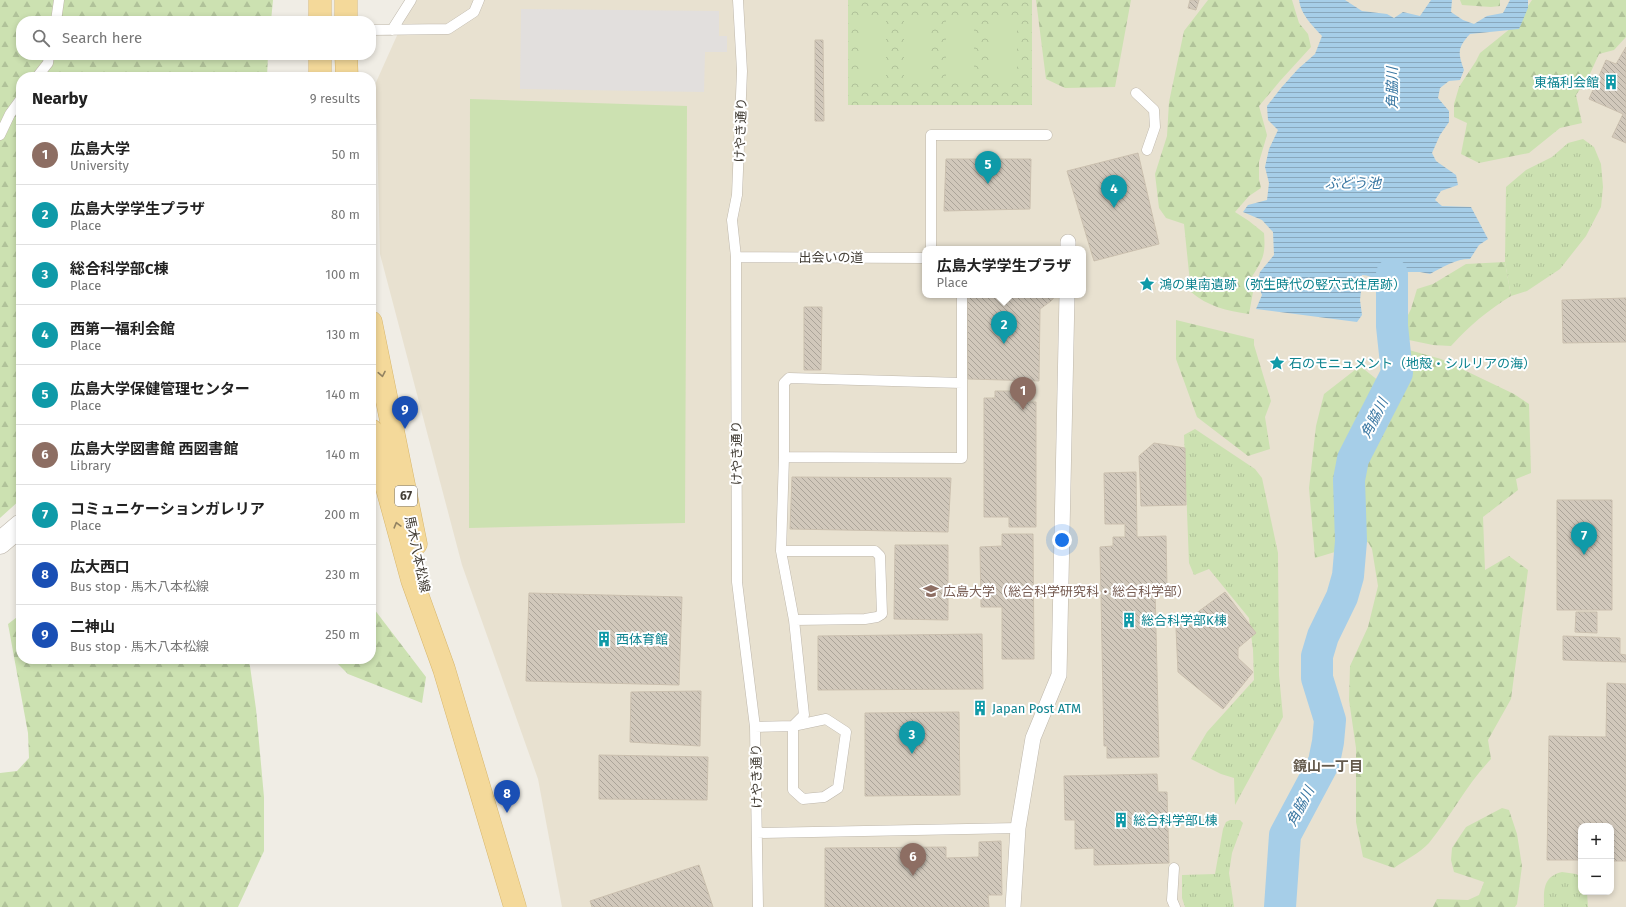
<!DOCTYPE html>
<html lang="en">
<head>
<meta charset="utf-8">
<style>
	:root { --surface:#fff; --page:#f2f2f2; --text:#222; --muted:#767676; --line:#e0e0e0; --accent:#e44228 }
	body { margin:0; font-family:"Fira Sans","Noto Sans JP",sans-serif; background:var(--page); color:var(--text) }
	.controls { position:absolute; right:12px; bottom:12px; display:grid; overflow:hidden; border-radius:8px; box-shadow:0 2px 6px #0003 }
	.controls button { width:36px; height:36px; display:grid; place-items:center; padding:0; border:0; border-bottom:1px solid var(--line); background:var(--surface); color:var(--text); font:20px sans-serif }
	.you { position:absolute; left:1062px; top:540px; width:14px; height:14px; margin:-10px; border:3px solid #fff; border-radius:50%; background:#1a73e8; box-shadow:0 0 0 6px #1a73e833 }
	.badge { display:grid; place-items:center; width:26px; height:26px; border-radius:50%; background:var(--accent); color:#fff; font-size:13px; font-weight:700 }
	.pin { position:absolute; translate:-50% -33px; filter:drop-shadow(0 1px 2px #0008) }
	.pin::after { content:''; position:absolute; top:21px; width:14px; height:12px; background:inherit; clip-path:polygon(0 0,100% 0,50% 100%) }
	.popup { position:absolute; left:922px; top:246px; width:164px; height:52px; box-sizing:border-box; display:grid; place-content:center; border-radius:8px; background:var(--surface); filter:drop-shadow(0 1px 3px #0005); font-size:13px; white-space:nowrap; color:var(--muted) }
	.popup b { font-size:15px; color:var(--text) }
	.popup::after { content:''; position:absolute; left:50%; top:100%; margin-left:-8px; border:8px solid transparent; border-top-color:var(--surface) }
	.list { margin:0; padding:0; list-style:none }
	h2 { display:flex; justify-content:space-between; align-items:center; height:52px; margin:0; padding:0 16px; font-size:17px }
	h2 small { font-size:13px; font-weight:400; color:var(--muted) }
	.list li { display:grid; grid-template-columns:26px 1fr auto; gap:12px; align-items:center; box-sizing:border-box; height:60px; padding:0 16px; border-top:1px solid var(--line) }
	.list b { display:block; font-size:15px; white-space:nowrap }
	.list p { margin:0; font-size:13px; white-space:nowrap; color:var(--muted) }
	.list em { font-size:13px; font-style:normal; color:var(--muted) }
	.icon { flex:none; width:22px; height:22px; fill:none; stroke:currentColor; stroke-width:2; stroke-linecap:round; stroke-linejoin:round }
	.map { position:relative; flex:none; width:1626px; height:907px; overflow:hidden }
	.search { position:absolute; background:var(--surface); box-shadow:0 2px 6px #0003; left:16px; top:16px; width:360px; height:44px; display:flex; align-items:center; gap:10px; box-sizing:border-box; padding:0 14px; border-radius:16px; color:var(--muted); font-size:15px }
	.panel { position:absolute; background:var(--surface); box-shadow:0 2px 6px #0003; left:16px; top:72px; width:360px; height:592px; border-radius:16px }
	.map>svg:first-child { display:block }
</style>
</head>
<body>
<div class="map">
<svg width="1626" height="907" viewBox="0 0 1626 907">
	<defs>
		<pattern id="grass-tufts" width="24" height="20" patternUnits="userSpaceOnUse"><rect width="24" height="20" fill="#cce1b1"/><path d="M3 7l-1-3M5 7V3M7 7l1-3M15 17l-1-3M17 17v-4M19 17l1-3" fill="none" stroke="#b0c299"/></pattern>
		<pattern id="forest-firs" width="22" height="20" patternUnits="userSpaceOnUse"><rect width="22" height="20" fill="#cce1b1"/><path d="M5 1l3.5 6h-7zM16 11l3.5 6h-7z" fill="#b0c299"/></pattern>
		<pattern id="park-crowns" width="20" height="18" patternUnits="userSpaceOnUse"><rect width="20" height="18" fill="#cce1b1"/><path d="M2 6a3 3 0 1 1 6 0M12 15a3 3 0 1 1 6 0" fill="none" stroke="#b0c299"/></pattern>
		<pattern id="water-rules" width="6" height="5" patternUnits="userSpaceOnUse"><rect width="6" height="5" fill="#a6cee8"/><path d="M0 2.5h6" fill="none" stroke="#89a8bd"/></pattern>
		<pattern id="building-back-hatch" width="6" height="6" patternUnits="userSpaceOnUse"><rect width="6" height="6" fill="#d1c8bb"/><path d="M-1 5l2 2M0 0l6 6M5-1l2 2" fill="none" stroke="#aba499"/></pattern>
	</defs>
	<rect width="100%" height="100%" fill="#f0ede5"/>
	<!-- education -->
	<path fill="#e8e1d0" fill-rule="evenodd" d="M417,0H1626V907H562L538,779L462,565L380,254L377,126L373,89L408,11ZM925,249H1083V295H925ZM1581,826H1611V892H1581Z"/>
	<!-- grass -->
	<path fill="url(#grass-tufts)" d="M1583,139L1594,147L1601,164L1603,187L1601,207L1586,236L1560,269L1527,291L1511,296L1505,262L1506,187L1526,170L1552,157L1568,143Z
		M1195,429L1255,469L1262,478L1278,553L1279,675L1283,717L1235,805L1234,778L1221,774L1191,759L1207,732L1254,680L1253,650L1249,618L1209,569L1194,575L1189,563L1184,435Z
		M1230,820H1240L1243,823L1232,853L1229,873L1234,907H1185L1182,898V875L1215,874L1223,829L1226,822Z
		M1562,872L1576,874L1581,877V892H1587L1588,907H1544C1544,891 1542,877 1562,872Z"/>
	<!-- forest -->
	<path fill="url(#forest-firs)" d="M0,0H273L271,21H21V55H268L267,77H21V499L0,518Z
		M1036,0H1131L1115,87L1065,88L1046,79Z
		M1208,0H1292L1299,23L1308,34L1311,47L1280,81L1259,106L1267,135L1259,162V179L1261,188L1249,196L1235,212L1249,221L1264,233C1266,257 1262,260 1250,280L1253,292L1249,314C1227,311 1207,306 1191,292L1184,224L1166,218L1159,208L1155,174L1167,136L1169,102L1184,31Z
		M1460,0H1500V6L1491,7L1462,5Z
		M1532,0H1626V37L1614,50L1599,54L1589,76L1576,95L1582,123L1560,128L1529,153L1479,163L1461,154L1467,123L1454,117V104L1459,87L1476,61L1480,53L1516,24Z
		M1505,262L1511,296C1487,311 1470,325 1451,346L1433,345L1404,339V323L1411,309L1417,289L1433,284L1466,264Z
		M1176,320L1254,339V345L1271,401L1265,417L1270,449L1248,456L1197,417L1176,359Z
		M1409,350L1441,359L1514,394L1529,404L1531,473L1516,479L1518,490L1483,517L1485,570L1509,556L1528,570L1511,699L1488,740L1491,759C1467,784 1451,816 1429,843C1420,853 1405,860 1394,868L1363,857L1356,822V748L1349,700L1350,666L1368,627L1378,586L1372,549L1368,542L1315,558L1309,488L1316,426L1324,394L1360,366L1389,389Z
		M371,605L426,677L422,703L348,674L333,659H371Z
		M21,614V659H249L256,709L264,797V851L238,907H0V773L17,771L29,758L28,733L8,624Z
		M1502,808L1509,810L1517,834L1522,866L1517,904L1515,907H1433L1437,899L1468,900L1479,895L1484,882L1454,872L1451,860L1452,848L1466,827Z"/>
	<!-- park -->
	<path fill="url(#park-crowns)" d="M848,0H1032V105H848Z"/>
	<!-- pitch -->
	<path fill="#cce1b1" d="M859,16H886V78H859Z
		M904,16H931V79H904Z
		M946,18H974V81H946Z
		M990,18H1017V81H990Z
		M470,99L687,106L685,523L469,528Z"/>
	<!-- parking -->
	<path fill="#e2dfdd" d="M521,9L719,11V36H727V52H705L704,92L520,89Z"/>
	<!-- water -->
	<path fill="url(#water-rules)" d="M1299,0H1345L1362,11L1387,14L1394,18L1403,12L1420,16L1431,0H1452L1451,12L1463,20L1474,24L1487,16L1503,13L1510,0H1528V8L1519,29L1470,34C1457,48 1458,53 1464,70L1460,80L1449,81L1440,88L1438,98L1449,111V122L1440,135L1432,153L1436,161L1456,175L1458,185L1441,191L1435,200L1442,206L1471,207L1488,239L1479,245L1470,259C1455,259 1443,267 1430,274L1420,272H1407L1403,277V290L1396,317L1389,321C1384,303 1386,276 1362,275L1359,283L1361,291L1360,300L1362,315L1357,322L1256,309L1262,295L1257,282L1260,272L1274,255L1273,232L1262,220L1243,212L1248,205L1267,200L1269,183L1265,167L1269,149L1278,130L1268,120L1267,106L1281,88L1298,69L1315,54L1322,36C1312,25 1301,15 1299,0Z"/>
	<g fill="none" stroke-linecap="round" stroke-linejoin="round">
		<!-- river -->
		<path stroke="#a6cee8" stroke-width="32" d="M1280,907L1285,835L1324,762L1328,742L1330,720L1317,678V656L1323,636L1342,597L1348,576L1351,541L1349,480L1353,459L1397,373L1392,326V274"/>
	</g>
	<!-- building -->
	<path fill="url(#building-back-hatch)" stroke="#cbc0af" d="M1190,0H1199L1196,10L1188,8Z
		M815,40H823L824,121H815Z
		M1626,47V143L1612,137L1623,114L1589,99L1606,60L1616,64Z
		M1138,153L1159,244L1094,261L1067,171Z
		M946,159H1031L1030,209L944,211Z
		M967,295H1056L1051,301L1040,309L1039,381L968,379Z
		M1626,298V342L1563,343L1562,300Z
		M804,307H822L821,370H804Z
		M995,391H1013V402H1036V527H1009V517H984V398H995Z
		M1154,443L1185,448L1186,505L1141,506L1139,456Z
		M1136,472L1137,537L1166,536L1167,587L1155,588L1159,757L1107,758V746H1104L1100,547L1113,546V537H1125V524H1105L1104,473Z
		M792,477L951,478L948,532L790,529Z
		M1557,500H1612V610H1557Z
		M1002,534H1033L1034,659H1002V607H981L980,547L1002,546Z
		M895,545H948V620L894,619Z
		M1225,592L1256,633L1238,648V658L1253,672L1223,709L1178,672L1176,628Z
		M529,593L682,597L679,685L526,681Z
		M1576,612H1597V633L1575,632Z
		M982,634L983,689L818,690V636Z
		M1563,636L1620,638V654L1626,655V662L1563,660Z
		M1607,683L1626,684V861H1611V826H1581V860H1547L1549,736L1606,737Z
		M701,691L700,746L630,742L631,692Z
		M975,703H985V714H975Z
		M959,712L960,795L865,796V713Z
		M599,755L708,757L707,800L599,799Z
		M1157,774L1158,792H1167L1169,863L1094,865V848L1075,849V820H1065L1064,776Z
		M1001,841L1002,895H988L989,907H825V848L946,847V858L979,857V842Z
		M699,865L713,907H592L590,901Z"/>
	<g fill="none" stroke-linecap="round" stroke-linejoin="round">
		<!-- service casing -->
		<g stroke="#beb7ab" stroke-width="11">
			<path id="service" d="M738,0L742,71L737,195L732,220L736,257L737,582L755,727L758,907
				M56,21L59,0
				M371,30L448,29L474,12L479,0
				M392,30L411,0
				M37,77L48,63L49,55
				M1136,93L1154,110L1155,127L1147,150
				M0,135L10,114L21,99
				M931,249V135H1047
				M736,257L925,258
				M962,383L789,378L784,383V457L962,458V295
				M781,551L784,457
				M755,727L793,726L826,719L846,732L838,788L824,797L803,799L793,790V726L804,715L794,620L865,619L877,617L882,614L880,556L875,551H781L794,620
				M757,833L1018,828
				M1174,868L1172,900L1175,907"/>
		</g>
		<!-- pedestrian casing -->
		<g stroke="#beb7ab" stroke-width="16">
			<path id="pedestrian" d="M1068,249V242
				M1013,907L1018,828L1033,738L1059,675L1067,295"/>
		</g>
		<!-- tertiary casing -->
		<g stroke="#beb7ab" stroke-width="23">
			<path id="tertiary" d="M0,543L21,525"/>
		</g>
		<!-- primary casing -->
		<g stroke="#d7b66c" stroke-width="23">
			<path id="primary" d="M320,0V21
				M346,21V0
				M320,55V77
				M346,55L347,77
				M371,322L416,544
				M371,430L412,580L444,669L515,907"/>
		</g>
		<!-- service -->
		<use href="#service" stroke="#fff" stroke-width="10"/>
		<!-- pedestrian -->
		<use href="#pedestrian" stroke="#fff" stroke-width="15"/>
		<!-- tertiary -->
		<use href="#tertiary" stroke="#fff" stroke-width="22"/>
		<!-- primary -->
		<use href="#primary" stroke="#f4d99a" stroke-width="22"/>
	</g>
	<!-- one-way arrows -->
	<defs><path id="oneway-chevron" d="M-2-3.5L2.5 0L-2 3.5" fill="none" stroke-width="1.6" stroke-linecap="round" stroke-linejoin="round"/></defs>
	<g stroke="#928362">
		<use href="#oneway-chevron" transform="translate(382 374) rotate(79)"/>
		<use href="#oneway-chevron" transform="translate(397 525) rotate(-105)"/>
	</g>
	<!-- icons -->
	<defs>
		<g id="building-bare" transform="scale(1.2)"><path d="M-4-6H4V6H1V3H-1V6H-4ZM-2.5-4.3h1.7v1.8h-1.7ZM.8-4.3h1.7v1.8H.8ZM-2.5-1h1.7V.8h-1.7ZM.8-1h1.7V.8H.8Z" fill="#0f9aa8" stroke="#fff" stroke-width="2.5" paint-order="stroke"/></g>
		<g id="sight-bare" transform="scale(1.2)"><path d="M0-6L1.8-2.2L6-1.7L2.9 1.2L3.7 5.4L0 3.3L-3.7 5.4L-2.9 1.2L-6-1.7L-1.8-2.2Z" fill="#0f9aa8" stroke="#fff" stroke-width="2.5" paint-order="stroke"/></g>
		<g id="university-bare" transform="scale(1.2)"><path d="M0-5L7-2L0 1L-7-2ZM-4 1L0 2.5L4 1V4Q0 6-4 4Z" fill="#8d6e63" stroke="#fff" stroke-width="2.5" paint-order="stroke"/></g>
	</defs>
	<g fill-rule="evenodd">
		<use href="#building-bare" x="1611" y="82"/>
		<use href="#sight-bare" x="1147" y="284"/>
		<use href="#sight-bare" x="1277" y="363"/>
		<use href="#university-bare" x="931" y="591"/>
		<use href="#building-bare" x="1129" y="620"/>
		<use href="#building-bare" x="604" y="639"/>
		<use href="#building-bare" x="980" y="708"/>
		<use href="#building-bare" x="1121" y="820"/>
	</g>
	<g text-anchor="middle" stroke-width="4" stroke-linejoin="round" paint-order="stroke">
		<!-- shield labels -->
		<rect fill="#fff" stroke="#7b7772" stroke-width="1" x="395" y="486" width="22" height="20" rx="3"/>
		<g font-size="12" font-weight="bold" fill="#423d35">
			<text x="406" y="500">67</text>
		</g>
		<!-- culture labels -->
		<g font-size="13" fill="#0d838f" stroke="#fff" text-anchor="start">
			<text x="1599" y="87" text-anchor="end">東福利会館</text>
			<text x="1159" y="289">鴻の巣南遺跡（弥生時代の竪穴式住居跡）</text>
			<text x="1289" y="368">石のモニュメント（地殻・シルリアの海）</text>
			<text x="1141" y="625">総合科学部K棟</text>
			<text x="616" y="644">西体育館</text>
			<text x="992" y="713">Japan Post ATM</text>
			<text x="1133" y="825">総合科学部L棟</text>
		</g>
		<!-- street labels -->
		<g font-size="13" fill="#423d35" stroke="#fff">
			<text transform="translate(740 130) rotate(-88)" y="5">けやき通り</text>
			<text x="831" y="262">出会いの道</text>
			<text transform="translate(736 453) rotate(-90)" y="5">けやき通り</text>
			<text transform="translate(418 554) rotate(78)" y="5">馬木八本松線</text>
			<text transform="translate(756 776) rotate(-91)" y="5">けやき通り</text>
		</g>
		<!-- education labels -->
		<g font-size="13" fill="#785e54" stroke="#fff" text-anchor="start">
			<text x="943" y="596">広島大学（総合科学研究科・総合科学部）</text>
		</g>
		<!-- water labels -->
		<g font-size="14" font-style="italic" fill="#3a77a2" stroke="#fff">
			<text transform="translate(1392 88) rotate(-90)" y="5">角脇川</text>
			<text x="1353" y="188">ぶどう池</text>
			<text transform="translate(1374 418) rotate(-63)" y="5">角脇川</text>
			<text transform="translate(1300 806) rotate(-62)" y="5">角脇川</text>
		</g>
		<!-- neighbourhood labels -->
		<g font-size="14" font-weight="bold" fill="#645a4d" stroke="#fff">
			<text x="1328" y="771">鏡山一丁目</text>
		</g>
	</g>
</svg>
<div class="controls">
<button>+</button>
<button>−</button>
</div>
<div class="you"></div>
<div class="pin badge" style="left:1023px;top:410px;background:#8d6e63">1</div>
<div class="pin badge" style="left:1004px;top:344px;background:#0f9aa8">2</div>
<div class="popup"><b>広島大学学生プラザ</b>Place</div>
<div class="pin badge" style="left:912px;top:754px;background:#0f9aa8">3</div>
<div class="pin badge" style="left:1114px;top:208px;background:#0f9aa8">4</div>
<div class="pin badge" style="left:988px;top:184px;background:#0f9aa8">5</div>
<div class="pin badge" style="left:913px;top:876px;background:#8d6e63">6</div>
<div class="pin badge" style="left:1584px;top:555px;background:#0f9aa8">7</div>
<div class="pin badge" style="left:507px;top:813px;background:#1a4fb4">8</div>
<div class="pin badge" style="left:405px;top:429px;background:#1a4fb4">9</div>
<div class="search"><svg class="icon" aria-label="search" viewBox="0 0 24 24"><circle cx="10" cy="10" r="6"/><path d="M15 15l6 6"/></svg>Search here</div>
<section class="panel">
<h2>Nearby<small>9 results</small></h2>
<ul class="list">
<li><span class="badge" style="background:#8d6e63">1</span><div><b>広島大学</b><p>University</p></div><em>50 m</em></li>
<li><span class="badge" style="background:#0f9aa8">2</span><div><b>広島大学学生プラザ</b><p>Place</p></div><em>80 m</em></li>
<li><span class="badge" style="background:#0f9aa8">3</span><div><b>総合科学部C棟</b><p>Place</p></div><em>100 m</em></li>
<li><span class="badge" style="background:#0f9aa8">4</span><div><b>西第一福利会館</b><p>Place</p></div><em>130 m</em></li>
<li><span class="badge" style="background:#0f9aa8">5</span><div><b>広島大学保健管理センター</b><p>Place</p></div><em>140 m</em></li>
<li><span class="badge" style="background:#8d6e63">6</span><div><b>広島大学図書館 西図書館</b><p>Library</p></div><em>140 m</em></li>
<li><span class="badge" style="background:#0f9aa8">7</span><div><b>コミュニケーションガレリア</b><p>Place</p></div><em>200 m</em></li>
<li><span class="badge" style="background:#1a4fb4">8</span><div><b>広大西口</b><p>Bus stop · 馬木八本松線</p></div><em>230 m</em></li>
<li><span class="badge" style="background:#1a4fb4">9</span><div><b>二神山</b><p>Bus stop · 馬木八本松線</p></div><em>250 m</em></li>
</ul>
</section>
</div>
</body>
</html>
